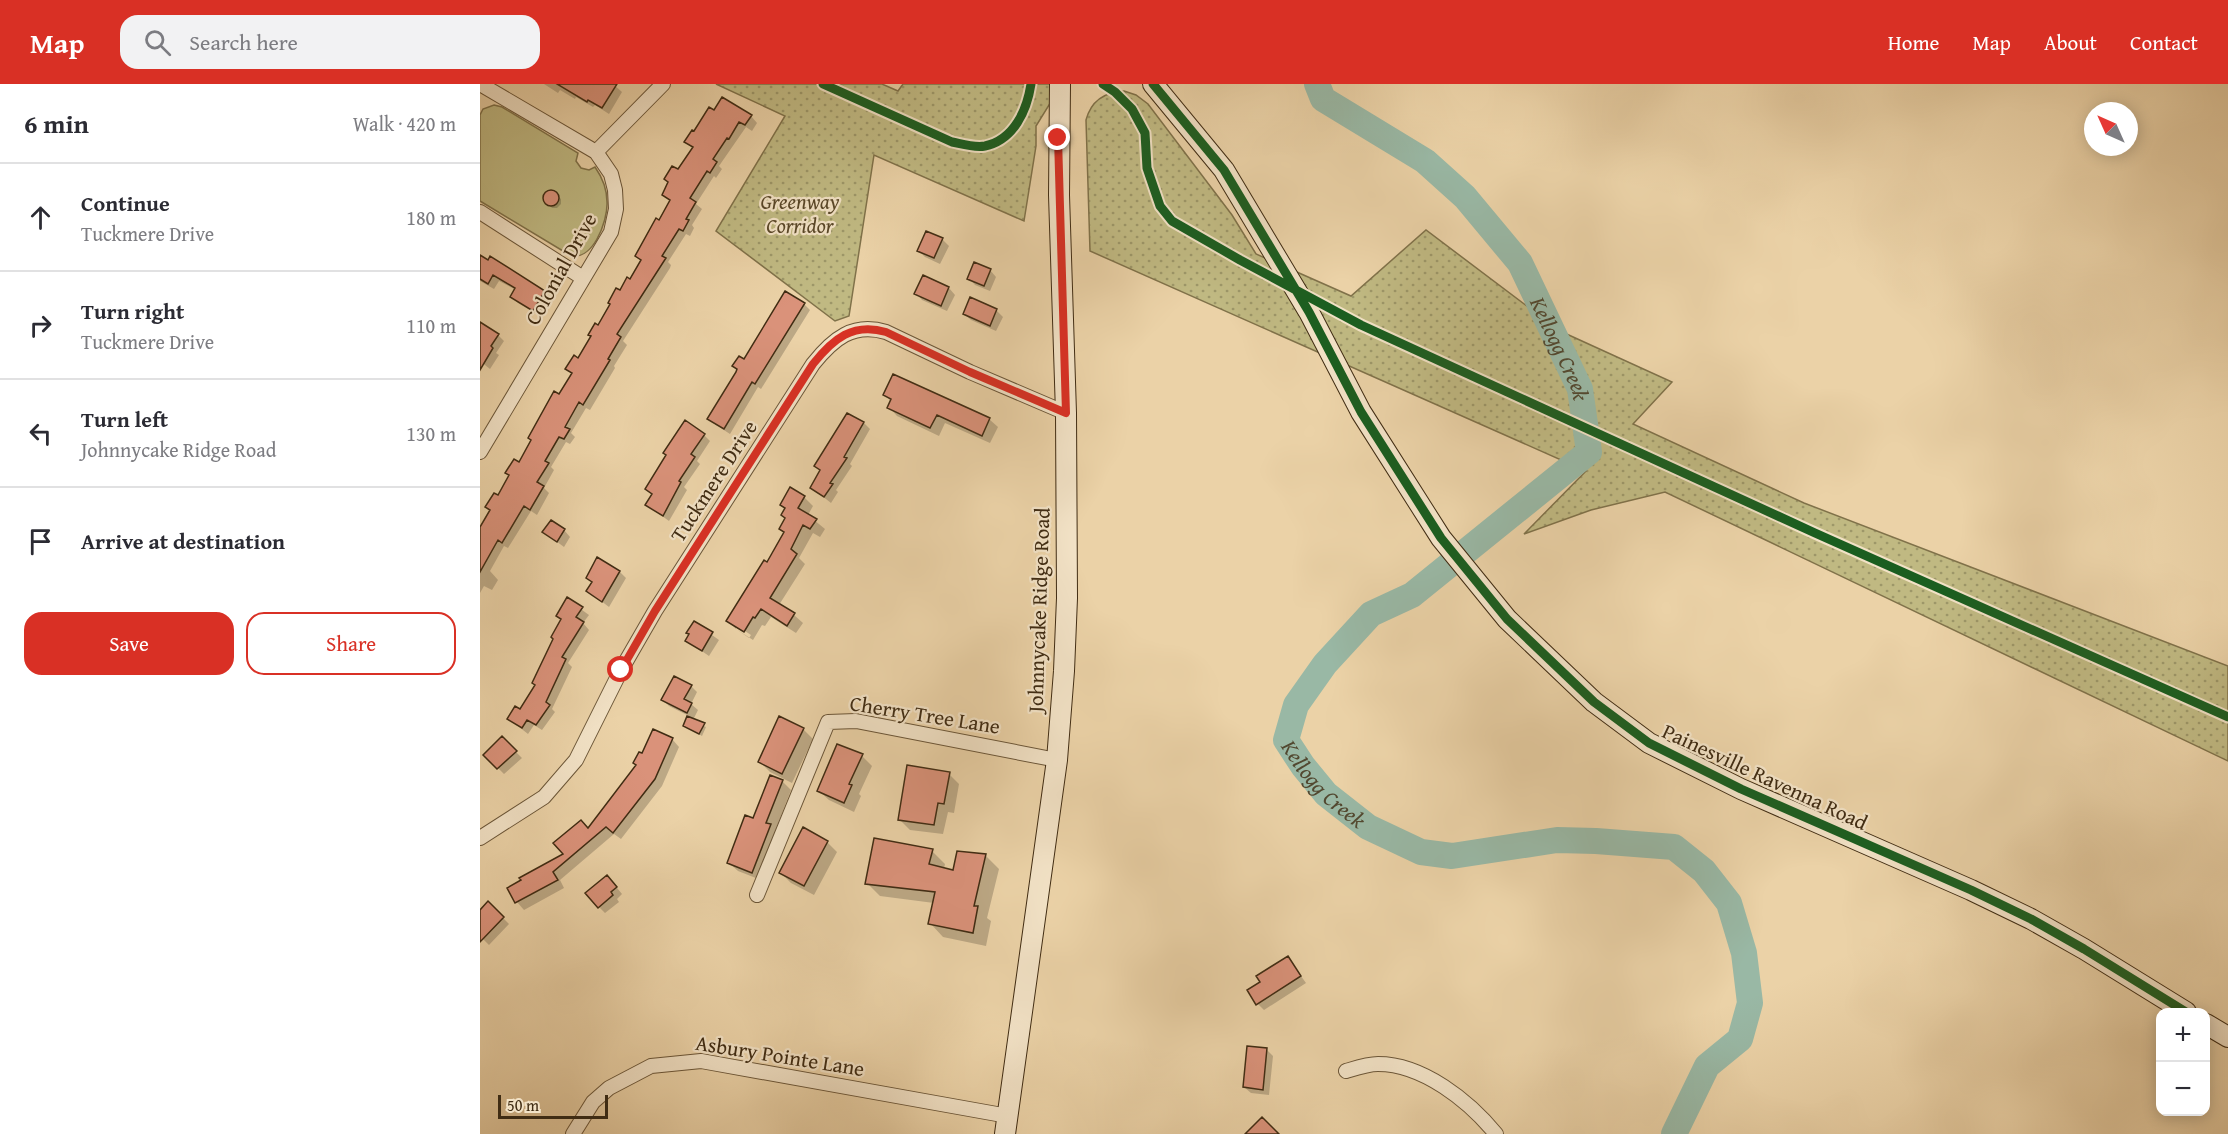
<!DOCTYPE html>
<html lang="en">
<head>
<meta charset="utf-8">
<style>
	:root { --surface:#fff; --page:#f2f2f3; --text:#2b2b33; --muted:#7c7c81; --line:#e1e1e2; --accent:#d93025 }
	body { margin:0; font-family:"Gentium Book Plus",serif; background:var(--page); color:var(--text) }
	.controls { position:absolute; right:18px; bottom:18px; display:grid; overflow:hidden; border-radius:12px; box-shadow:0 3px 15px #0003 }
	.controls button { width:54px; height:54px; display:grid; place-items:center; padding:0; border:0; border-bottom:2px solid var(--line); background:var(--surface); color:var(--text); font:30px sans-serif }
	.compass { position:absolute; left:1604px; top:18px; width:54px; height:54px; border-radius:50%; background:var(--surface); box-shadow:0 3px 15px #0003; rotate:315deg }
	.scale { position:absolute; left:18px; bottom:15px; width:110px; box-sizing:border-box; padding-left:6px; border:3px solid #402c13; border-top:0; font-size:16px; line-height:21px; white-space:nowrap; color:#402c13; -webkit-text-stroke:4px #f2e2c6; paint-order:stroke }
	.stop { position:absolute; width:18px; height:18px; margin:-14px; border:4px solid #d93025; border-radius:50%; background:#fff }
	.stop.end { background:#d93025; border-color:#fff; box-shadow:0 2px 6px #0008 }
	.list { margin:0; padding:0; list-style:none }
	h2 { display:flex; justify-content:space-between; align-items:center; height:78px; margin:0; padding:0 24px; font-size:26px }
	h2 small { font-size:20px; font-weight:400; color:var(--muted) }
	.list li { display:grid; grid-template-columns:39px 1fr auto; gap:18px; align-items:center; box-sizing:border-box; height:108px; padding:0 24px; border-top:2px solid var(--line) }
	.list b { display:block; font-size:22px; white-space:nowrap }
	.list p { margin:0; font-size:20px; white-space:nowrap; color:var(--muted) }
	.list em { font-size:20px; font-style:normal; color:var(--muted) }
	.actions { display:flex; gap:12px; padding:18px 24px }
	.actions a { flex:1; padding:14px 0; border:2px solid var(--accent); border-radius:18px; text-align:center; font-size:21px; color:var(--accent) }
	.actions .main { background:var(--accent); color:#fff }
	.icon { flex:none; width:33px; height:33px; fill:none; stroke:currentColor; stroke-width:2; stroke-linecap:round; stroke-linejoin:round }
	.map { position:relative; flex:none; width:1748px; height:1050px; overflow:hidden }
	header { display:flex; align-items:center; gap:36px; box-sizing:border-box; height:84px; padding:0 30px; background:var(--accent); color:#fff }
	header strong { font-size:28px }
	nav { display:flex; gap:33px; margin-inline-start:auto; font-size:21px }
	.search { width:420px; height:54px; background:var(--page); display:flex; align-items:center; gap:15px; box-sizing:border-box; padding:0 21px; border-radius:18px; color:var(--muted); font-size:22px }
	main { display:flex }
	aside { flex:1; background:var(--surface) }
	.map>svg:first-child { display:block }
</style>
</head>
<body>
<header>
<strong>Map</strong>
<div class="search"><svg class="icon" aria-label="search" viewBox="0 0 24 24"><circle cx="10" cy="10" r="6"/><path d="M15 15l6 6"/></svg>Search here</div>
<nav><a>Home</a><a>Map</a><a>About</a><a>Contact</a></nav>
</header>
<main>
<aside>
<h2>6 min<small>Walk · 420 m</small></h2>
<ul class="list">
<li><svg class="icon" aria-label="ahead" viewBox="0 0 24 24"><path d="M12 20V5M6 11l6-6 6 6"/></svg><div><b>Continue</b><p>Tuckmere Drive</p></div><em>180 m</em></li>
<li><svg class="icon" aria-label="right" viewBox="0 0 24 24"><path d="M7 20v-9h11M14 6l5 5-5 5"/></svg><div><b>Turn right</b><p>Tuckmere Drive</p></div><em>110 m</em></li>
<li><svg class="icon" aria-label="left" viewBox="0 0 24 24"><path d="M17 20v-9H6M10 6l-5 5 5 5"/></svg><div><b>Turn left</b><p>Johnnycake Ridge Road</p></div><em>130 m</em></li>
<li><svg class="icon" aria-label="arrive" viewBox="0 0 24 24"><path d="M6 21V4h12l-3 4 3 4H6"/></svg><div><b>Arrive at destination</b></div></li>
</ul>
<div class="actions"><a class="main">Save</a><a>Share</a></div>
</aside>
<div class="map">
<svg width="1748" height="1050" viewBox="0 0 1748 1050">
	<defs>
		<pattern id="park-dots" width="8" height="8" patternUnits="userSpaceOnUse" patternTransform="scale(1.5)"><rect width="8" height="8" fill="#c0b982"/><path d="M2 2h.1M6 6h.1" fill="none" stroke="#9d9769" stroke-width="1.8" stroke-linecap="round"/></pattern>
	</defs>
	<rect width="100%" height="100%" fill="#ebd2a7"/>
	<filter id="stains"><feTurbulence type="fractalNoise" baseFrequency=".00333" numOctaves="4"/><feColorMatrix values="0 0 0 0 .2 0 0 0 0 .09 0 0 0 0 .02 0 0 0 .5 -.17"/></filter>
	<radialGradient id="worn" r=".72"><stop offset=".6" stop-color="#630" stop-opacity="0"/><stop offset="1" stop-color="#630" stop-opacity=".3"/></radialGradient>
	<!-- grass -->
	<path fill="#c0b982" stroke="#80724a" stroke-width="1.5" d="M14,21L22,23L98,69L96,77L101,84L109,86L115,83C122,93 127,105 127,118C128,137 112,181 88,170L0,117V31L3,25Z"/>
	<!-- park -->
	<path fill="url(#park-dots)" stroke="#80724a" stroke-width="1.5" d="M236,0H402L418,7L423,0H582L556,42V62L544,137L394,71L369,232L355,237L236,147L305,32Z
		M644,7L656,11L668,20L752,131L776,170L871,212L946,146L1080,247L1192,298L1153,340L1324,419L1748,582V677L1185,408L1111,426L1044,450L1106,387L610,167L606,36C611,17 625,8 644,7Z"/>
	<!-- shadow -->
	<path fill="#0003" d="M64,0H133L142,8L129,30L115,21L113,23L96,13L95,15L80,6L78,9Z
		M271,32L277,39L272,47L266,43L239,82L242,85L236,94L234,92L216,120L222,125L212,141L214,144L210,152L206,150L188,178L191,181L190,184L143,257L147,261L134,282L135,284L110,326L106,324L91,349L95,353L90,360L86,358L71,383L74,386L64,404L69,409L57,431L51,427L28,464L24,462L10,487L18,496L12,506L4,502L0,509V446L11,427L7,423L18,413L93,290L87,285L98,276L140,208L150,197L162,178L156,172L191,118L184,111L213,65L206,58Z
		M72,107L81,115V120L77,124H72L64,115L65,111Z
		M447,149L463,156L469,162L460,180L445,173L439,167Z
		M0,173L64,208L71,214L60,232L38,219L32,213L36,206L19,197L14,205L0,197Z
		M510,186L516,193L510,207L495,201L489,194Z
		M444,193L469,204L475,211L467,227L442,216L436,209Z
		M324,220L330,226L281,305L278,303L250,350L236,341L229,335L258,286L254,282L264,277Z
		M516,226L523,233L516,247L491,236L484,230Z
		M0,247L18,251L24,257L16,269L19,271L10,285L0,277Z
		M405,311L509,335L518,343L510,359L465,339L459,352L417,332L409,323L411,317Z
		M367,331L384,339L390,345L370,380L372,382L356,406L358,408L351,419L332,404L341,388L336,382Z
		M224,351L230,357L217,377L220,380L204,403L207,406L189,437L167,421L173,411L167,405Z
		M310,405L324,413L333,422L328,431L345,445L340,453L333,449L319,474L325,480L299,521L314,531L323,539L316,549L291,533L285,542L282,541L273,556L256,545L269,554L271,551L256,541V545L248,537L287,480L305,450L301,445L306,434V425L302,421Z
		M84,446L90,453L84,463L64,448Z
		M140,488L146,494L129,523L108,507L113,499L108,494Z
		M87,515L109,531L103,539L109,546L88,579L92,583L72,625L75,628L62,646L54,641L48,650L29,635L41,627L56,602L83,536Z
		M215,539L239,556L229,572L207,557Z
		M211,602L217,608L211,620L218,626L213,636L226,643L222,652L205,642L209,632L189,622L183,616Z
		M323,645L333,655L312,699L290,688L280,678Z
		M22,654L42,674L24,690L5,671Z
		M192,655L199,663L182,702L141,755L134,750L80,796L84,804L44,826L37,818L86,771L108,745L158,682L163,671Z
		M382,672L392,682L379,710L381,712L374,728L349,716L339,707Z
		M469,690L479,700L474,729L468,728L463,750L430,746L420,736Z
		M302,697L311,706L295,747L299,751L281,796L258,787L249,779L274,736Z
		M347,758L357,768L334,811L311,799L301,789Z
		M452,767L465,780L464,785L474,787L506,772L519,785L507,834L511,837L506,862L463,853L450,839L454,819L400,812L387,799Z
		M133,799L142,810L137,815L139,818L125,829L119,823Z
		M8,819L29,840L9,861L0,852V829Z
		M808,874L826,899L784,926L778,920L782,898Z
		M787,966L793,972L789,1011L771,1009L764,1003Z"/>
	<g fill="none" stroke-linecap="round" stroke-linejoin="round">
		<!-- river -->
		<path stroke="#99b8a5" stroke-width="26" id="s1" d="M837,0L843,15L945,77L985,113L1040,179L1100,305L1109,368L932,511L891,530L845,580L816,621L806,656L823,682L846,710L888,743L941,768L972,772L1077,756L1116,757L1194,763L1224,787L1249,819L1264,869L1270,919L1260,955L1227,982L1194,1050"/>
	</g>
	<!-- building -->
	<path fill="#da927a" stroke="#402c13" stroke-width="1.5" d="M77,0H137L122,24L108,16L107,18Z
		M242,13L272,31L265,41L259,38L249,55L247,54L233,75L237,78L230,89L227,87L210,114L216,118L206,135L209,136L203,147L199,145L182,172L186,174L184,177L137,250L141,253L128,275L130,276L103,321L99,318L85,343L90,345L84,355L79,353L65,377L69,379L57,398L64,402L50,426L44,422L22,459L18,456L0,488V443L10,426L5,423L14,409L18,411L29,391L25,389L34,375L39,378L51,356L48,354L74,307L79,310L92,289L85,285L94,271L98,274L111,252L108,251L115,239L118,241L130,220L128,219L136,204L140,206L147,193L150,195L161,176L155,172L176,134L179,136L190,116L182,111L188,98L184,95L192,82L198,85L213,63L204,58L212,46L214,47L229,23L234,26Z
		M63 114a8 8 0 1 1 16 0a8 8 0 1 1-16 0Z
		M446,147L463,154L454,174L437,167Z
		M0,171L8,176L10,172L65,207L53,227L30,213L35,204L13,191L8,200L0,195Z
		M494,178L511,185L504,202L487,195Z
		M443,191L469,203L461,222L434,210Z
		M305,207L325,219L275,300L272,298L244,345L227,335L256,288L257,285L252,282L259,272L264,275Z
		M490,213L517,225L510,242L483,230Z
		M0,238L19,250L11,262L13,264L0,286Z
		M413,290L510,334L502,352L457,331L450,344L407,324L411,315L403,311Z
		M367,329L384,338L364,373L367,374L350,399L353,400L344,413L330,404L340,386L334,382Z
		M205,336L225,350L211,370L215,373L199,397L201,398L183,432L165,421L172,410L165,405L186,371L183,369Z
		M310,403L325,412L318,424L337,435L330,445L323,441L311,465L317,470L290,514L315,529L307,542L281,525L275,534L273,533L264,548L246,537L284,476L287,478L304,448L299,445L305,434L301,431L305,424L300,421Z
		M71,436L85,445L77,458L62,448Z
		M117,473L140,487L122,518L106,507L112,498L106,494Z
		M87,513L103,523L96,533L104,538L82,573L86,575L66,618L70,621L56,641L47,636L42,644L27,635L35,622L40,625L55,601L52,599L73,555L71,553L81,535L76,532Z
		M214,537L233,548L222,567L205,557L209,550L206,549Z
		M194,592L212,601L204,615L212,619L207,629L181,616Z
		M207,632L225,639L219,650L203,642Z
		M299,632L324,644L302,690L278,678Z
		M173,645L193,654L175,695L133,749L126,743L73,788L78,796L35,819L27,804L41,796L39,794L83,770L73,759L101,736L108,744L156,681L153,679L159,668L162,669Z
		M22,652L37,667L17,685L3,671Z
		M357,660L383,670L369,700L372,701L364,719L337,707Z
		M427,681L470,688L464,720L458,719L454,741L418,736Z
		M290,691L303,696L286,739L291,740L272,789L247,779L265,731L273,734Z
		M323,743L348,757L324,802L299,789Z
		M394,754L453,765L449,780L473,786L477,767L506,770L494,822H498L493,849L448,840L455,808L385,800Z
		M127,791L137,803L131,808L133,811L118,824L105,809Z
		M8,817L24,833L0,858V826Z
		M808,872L821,892L776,921L767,906L780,898L776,892Z
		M767,962L787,964L783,1006L763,1003Z
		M782,1033L799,1050H765Z"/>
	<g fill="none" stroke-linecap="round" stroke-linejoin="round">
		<!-- street casing -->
		<g stroke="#6b5638" stroke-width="16">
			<path id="street" d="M116,68L183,0
				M0,128L103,194
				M0,368L131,148L136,125L135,106L131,90L116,68L0,0
				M0,754L64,713L96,676L141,586L175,527L333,280C353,255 373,238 406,248L490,288L586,329
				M277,811L348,638L376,637L577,676
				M866,987C876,984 888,980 898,980C943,980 989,1017 1016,1050
				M93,1050L113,1018L129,1004L171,982L221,977L528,1032"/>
		</g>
		<!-- secondary casing -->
		<g stroke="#402c13" stroke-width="22">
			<path id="secondary" d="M673,0L744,86L829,228L881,328L961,454L1027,535L1114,618L1169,659L1261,705L1491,806L1551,835L1604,865L1706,928
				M1726,940L1748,953
				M525,1050L577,676L584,587L587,514L586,329L579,111L580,0"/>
		</g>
		<!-- street -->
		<use href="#street" stroke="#f2e2c6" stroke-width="14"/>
		<!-- secondary -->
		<use href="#secondary" stroke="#f2e2c6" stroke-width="20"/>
		<!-- cycleway casing -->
		<g stroke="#f2e2c6" stroke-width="13">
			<path id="cycleway" d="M343,0L472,58C482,60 494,64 505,62C534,56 547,26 551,0
				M623,0L635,8L652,25L665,49L667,84L680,122L692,137L760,176L881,241L1335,449L1748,633
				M673,0L744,86L829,228L881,328L961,454L1027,535L1114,618L1169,659L1261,705L1491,806L1551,835L1604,865L1706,928"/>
		</g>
		<!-- cycleway -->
		<use href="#cycleway" stroke="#1b5e20" stroke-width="9"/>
	</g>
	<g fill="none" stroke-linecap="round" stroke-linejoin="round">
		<!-- route -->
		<path stroke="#d93025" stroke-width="8" d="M141,586L175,527L333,280C353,255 373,238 406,248L490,288L586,329L578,54"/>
	</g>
	<g text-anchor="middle" stroke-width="4.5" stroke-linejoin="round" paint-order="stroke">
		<!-- park labels -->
		<g font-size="21" font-style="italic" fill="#5a4829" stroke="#f2e2c6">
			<text x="320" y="125">Greenway<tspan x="320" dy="24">Corridor</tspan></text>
		</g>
		<!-- street labels -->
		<g font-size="21" fill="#402c13" stroke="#f2e2c6">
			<text transform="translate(81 185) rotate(-61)" y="7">Colonial Drive</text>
			<text transform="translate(234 397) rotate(-57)" y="7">Tuckmere Drive</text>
			<text transform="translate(559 526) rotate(-88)" y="7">Johnnycake Ridge Road</text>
			<text transform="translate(445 631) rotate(9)" y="7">Cherry Tree Lane</text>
			<text transform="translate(1285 693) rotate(25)" y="7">Painesville Ravenna Road</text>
			<text transform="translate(300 972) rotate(9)" y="7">Asbury Pointe Lane</text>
		</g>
		<!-- water labels -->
		<g font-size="22" font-style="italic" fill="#524830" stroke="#f2e2c6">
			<text dy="8" stroke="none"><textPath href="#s1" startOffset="370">Kellogg Creek</textPath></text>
			<text dy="8" stroke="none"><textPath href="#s1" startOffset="964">Kellogg Creek</textPath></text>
		</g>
	</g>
	<rect width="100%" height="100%" filter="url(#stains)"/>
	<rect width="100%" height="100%" fill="url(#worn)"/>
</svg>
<div class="controls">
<button>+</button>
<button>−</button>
</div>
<svg class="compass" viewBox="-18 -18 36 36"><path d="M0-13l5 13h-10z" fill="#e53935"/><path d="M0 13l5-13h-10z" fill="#7c7c81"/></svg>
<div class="scale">50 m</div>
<div class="stop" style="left:141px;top:586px"></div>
<div class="stop end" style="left:578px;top:54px"></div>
</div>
</main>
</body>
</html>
